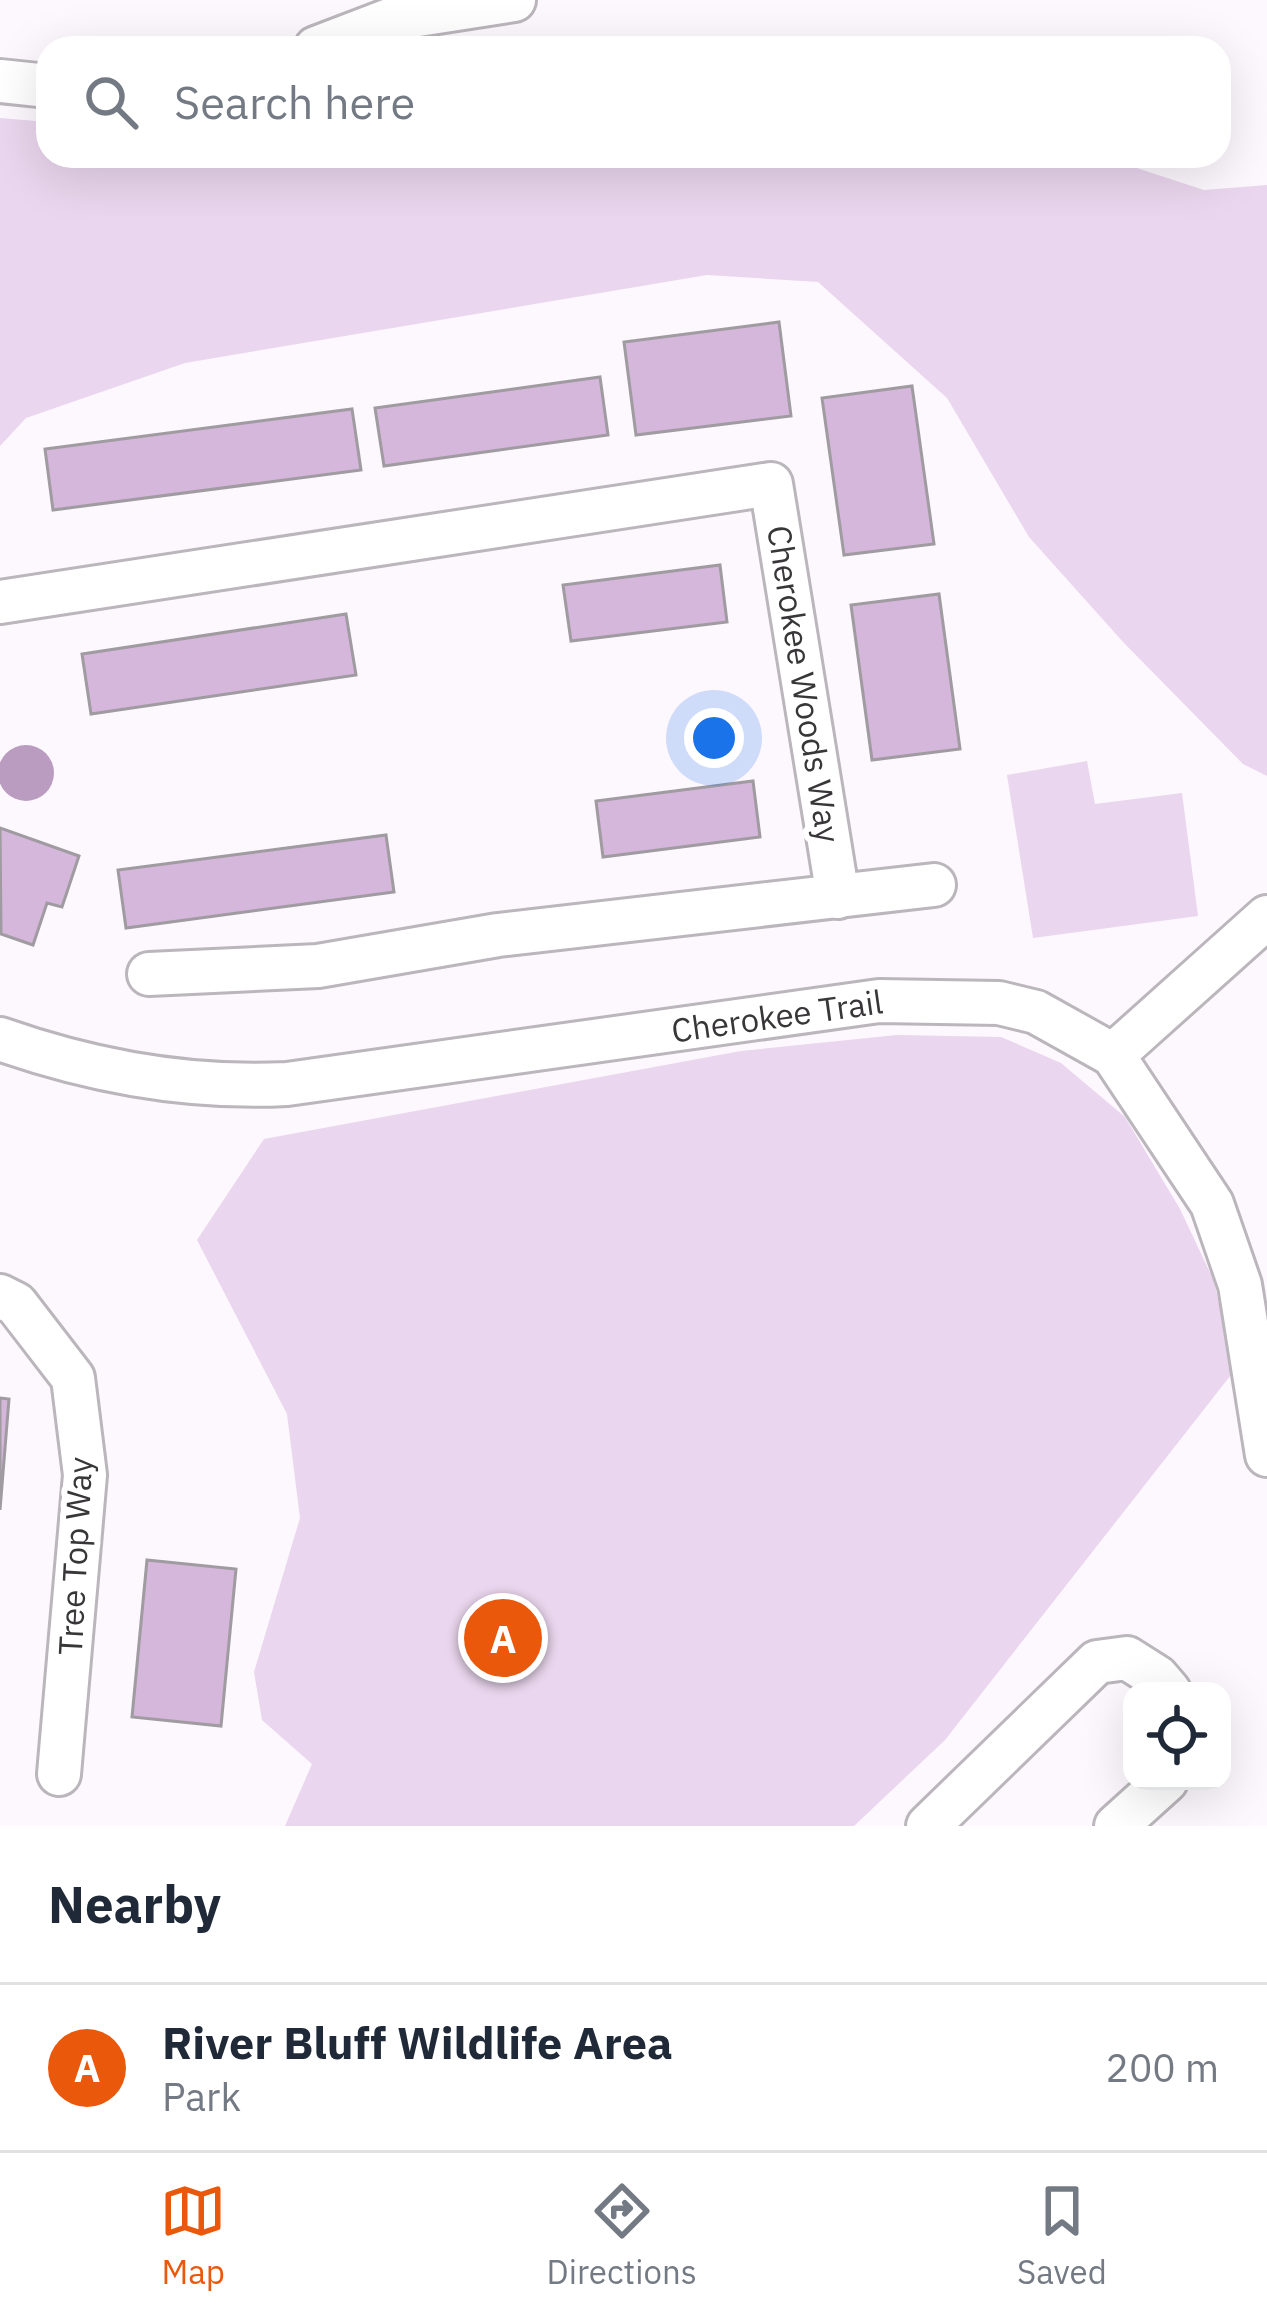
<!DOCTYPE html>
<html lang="en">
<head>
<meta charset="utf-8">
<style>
	:root { --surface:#fff; --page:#f2f2f3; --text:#1f2937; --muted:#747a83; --line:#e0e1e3; --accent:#ea580c }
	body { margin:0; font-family:"IBM Plex Sans",sans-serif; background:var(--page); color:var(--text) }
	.controls { position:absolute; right:36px; bottom:36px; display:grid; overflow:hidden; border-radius:24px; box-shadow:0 12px 48px #0002 }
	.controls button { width:108px; height:108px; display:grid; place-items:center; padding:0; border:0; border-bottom:3px solid var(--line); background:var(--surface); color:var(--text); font:60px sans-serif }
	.you { position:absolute; left:714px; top:738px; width:42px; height:42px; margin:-30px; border:9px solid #fff; border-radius:50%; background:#1a73e8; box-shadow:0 0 0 18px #1a73e833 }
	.badge { display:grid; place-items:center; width:78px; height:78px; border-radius:50%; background:var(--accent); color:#fff; font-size:39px; font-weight:700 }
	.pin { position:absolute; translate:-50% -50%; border:6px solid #fff; box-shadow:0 3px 12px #0006 }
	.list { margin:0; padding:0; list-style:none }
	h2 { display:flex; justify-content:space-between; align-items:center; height:156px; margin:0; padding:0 48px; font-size:51px }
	h2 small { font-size:39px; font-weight:400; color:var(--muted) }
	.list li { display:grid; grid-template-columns:78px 1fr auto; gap:36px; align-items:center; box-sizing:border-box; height:168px; padding:0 48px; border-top:3px solid var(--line) }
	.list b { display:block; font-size:45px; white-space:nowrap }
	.list p { margin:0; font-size:39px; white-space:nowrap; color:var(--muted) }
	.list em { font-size:39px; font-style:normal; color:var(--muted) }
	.icon { flex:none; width:66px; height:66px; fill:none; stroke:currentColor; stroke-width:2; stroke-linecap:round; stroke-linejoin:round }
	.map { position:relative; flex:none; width:1267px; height:1826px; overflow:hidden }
	.search { position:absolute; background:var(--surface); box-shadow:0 12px 48px #0002; left:36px; right:36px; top:36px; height:132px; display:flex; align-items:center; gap:30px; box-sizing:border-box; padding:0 42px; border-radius:36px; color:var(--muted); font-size:45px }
	.sheet { height:324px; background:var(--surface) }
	nav { display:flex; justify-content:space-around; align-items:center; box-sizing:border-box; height:168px; border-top:3px solid var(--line); background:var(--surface); font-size:33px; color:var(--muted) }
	nav a { display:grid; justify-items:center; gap:6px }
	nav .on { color:var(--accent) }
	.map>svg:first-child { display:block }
</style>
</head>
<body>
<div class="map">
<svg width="1267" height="1826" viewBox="0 0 1267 1826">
	<rect width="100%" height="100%" fill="#fdf7fe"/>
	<!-- green -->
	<path fill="#ead6ee" d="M0,118L48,122V156H1100L1204,190L1267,185V776L1243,764L1124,643L1029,537L947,398L818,282L707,275L185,363L26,418L0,446Z
		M1087,761L1095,804L1182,793L1198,916L1033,938L1007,775Z
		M897,1035L1001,1037L1061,1063L1125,1117L1180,1209L1214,1281L1234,1371L945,1740L854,1826H285L312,1764L262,1720L254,1672L300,1518L287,1414L197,1240L264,1139L741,1051Z"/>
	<!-- water -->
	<path fill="#b99cbf" d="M-2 773a28 28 0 1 1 56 0a28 28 0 1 1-56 0Z"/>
	<!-- building -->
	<path fill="#d4b7da" stroke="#a09aa1" stroke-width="3" d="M779,322L791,416L636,435L624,342Z
		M600,377L608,435L384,466L375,408Z
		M912,386L934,544L844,555L822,398Z
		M352,409L361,470L53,510L45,449Z
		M720,565L727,622L571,641L563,585Z
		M939,594L960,749L872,760L851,605Z
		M346,614L356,675L91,714L82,654Z
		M753,781L760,837L603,857L596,801Z
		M0,828L79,856L62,907L47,903L33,945L1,934Z
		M386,835L394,892L126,928L118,870Z
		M0,1398L9,1399L0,1510Z
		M147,1560L236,1569L221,1726L132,1717Z"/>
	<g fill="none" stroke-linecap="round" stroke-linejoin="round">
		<!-- minor casing -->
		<g stroke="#bbb5bc" stroke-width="48">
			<path id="minor" d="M316,48L392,19L514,0
				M0,81L48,86
				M0,602L771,484L838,897
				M149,974L318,966L498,935L934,885
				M0,1039C94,1072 187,1089 287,1084L879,1001L999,1003L1036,1012L1113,1055L1212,1204L1240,1285L1267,1455
				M1113,1055L1267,917
				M0,1296L16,1304L73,1378L85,1475L59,1774
				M928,1826L1097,1662L1127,1658L1157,1677L1169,1691
				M1116,1826L1166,1781"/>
		</g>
		<!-- minor -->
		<use href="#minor" stroke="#fff" stroke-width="42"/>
	</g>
	<g text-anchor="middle" stroke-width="12" stroke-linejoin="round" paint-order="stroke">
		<!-- street labels -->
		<g font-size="33" fill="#383638" stroke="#fff">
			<text transform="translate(804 684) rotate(81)" y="12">Cherokee Woods Way</text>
			<text transform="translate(777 1016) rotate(-8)" y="12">Cherokee Trail</text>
			<text transform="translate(75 1556) rotate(-87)" y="12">Tree Top Way</text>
		</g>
	</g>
</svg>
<div class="controls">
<button><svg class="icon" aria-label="locate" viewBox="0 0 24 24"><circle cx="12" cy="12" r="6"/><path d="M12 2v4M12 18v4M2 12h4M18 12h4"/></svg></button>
</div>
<div class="you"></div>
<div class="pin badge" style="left:503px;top:1638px">A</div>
<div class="search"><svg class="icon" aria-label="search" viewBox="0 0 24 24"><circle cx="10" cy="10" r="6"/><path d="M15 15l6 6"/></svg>Search here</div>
</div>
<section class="sheet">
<h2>Nearby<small></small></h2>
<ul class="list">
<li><span class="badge">A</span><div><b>River Bluff Wildlife Area</b><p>Park</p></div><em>200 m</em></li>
</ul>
</section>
<nav>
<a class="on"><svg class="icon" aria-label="map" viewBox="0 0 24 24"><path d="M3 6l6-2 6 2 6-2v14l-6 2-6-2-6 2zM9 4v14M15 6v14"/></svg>Map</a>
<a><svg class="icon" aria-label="directions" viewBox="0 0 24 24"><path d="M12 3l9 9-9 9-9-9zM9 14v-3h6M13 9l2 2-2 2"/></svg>Directions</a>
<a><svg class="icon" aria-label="saved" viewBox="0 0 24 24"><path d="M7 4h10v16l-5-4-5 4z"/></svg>Saved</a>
</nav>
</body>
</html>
